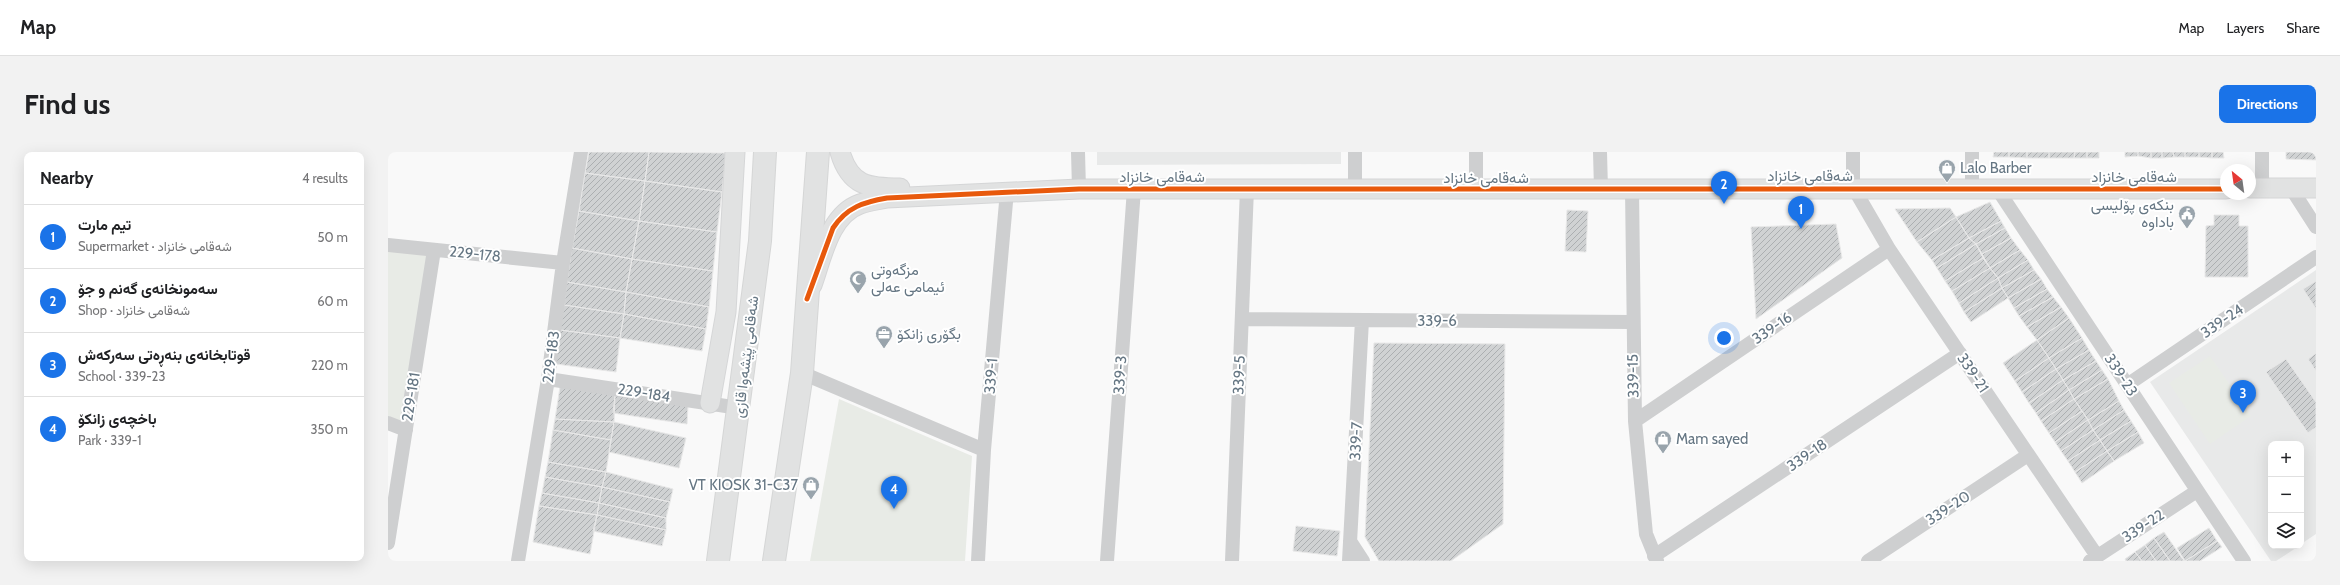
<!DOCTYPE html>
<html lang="en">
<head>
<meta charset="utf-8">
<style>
	:root { --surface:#fff; --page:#f2f2f2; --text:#202124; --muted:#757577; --line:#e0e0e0; --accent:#1a73e8 }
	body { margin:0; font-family:Cabin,Vazirmatn,sans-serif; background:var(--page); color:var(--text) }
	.controls { position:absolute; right:12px; bottom:12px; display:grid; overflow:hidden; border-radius:8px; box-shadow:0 4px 16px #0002 }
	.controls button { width:36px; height:36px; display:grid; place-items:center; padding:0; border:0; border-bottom:1px solid var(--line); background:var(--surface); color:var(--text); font:20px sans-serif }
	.compass { position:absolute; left:1832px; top:12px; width:36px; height:36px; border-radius:50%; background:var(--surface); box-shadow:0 4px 16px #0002; rotate:331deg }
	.you { position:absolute; left:1336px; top:186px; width:14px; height:14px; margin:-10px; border:3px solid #fff; border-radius:50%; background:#1a73e8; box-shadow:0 0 0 6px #1a73e833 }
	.badge { display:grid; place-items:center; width:26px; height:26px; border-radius:50%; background:var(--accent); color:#fff; font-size:13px; font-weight:700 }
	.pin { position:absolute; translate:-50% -33px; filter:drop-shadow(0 1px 2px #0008) }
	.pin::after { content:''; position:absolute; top:21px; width:14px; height:12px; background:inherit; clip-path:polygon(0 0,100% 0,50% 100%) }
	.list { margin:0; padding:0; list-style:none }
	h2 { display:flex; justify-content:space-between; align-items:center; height:52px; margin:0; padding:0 16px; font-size:17px }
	h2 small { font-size:13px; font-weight:400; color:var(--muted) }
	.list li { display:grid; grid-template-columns:26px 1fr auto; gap:12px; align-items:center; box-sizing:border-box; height:64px; padding:0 16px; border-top:1px solid var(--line) }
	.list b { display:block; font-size:15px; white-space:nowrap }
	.list p { margin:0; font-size:13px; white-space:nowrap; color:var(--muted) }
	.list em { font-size:13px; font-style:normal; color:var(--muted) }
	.icon { flex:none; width:22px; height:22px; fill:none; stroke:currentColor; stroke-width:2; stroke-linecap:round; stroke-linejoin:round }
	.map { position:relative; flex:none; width:1928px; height:409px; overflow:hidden; border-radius:8px }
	header { display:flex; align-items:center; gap:24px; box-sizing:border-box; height:56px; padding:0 20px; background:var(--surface); border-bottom:1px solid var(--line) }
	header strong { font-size:19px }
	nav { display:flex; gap:22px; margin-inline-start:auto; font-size:14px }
	.intro { display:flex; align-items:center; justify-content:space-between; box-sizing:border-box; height:96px; padding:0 24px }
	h1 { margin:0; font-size:28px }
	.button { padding:10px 18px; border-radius:8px; background:var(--accent); color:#fff; font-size:14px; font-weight:700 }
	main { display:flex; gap:24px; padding:0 24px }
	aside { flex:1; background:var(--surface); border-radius:8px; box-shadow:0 4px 16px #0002 }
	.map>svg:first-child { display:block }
</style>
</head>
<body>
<header>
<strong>Map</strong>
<nav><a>Map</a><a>Layers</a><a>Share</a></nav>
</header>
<div class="intro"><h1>Find us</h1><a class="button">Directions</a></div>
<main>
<aside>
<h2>Nearby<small>4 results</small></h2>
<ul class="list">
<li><span class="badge">1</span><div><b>تيم مارت</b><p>Supermarket · شەقامی خانزاد</p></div><em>50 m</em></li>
<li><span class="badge">2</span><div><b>سەمونخانەی گەنم و جۆ</b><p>Shop · شەقامی خانزاد</p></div><em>60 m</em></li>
<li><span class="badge">3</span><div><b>قوتابخانەی بنەڕەتی سەرکەش</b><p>School · 339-23</p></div><em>220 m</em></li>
<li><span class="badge">4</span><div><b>باخچەی زانکۆ</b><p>Park · 339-1</p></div><em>350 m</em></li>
</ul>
</aside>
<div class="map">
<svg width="1928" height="409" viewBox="0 0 1928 409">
	<defs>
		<pattern id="building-hatch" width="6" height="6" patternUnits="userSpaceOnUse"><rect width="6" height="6" fill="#d0d2d3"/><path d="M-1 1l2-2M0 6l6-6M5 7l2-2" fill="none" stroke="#acafb1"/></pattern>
	</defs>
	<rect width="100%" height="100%" fill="#f9f9f9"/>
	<!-- built -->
	<path fill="#e8e9e9" d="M709,0H953V12L709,13Z
		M1928,118V382L1913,392V292H1883V394H1911L1888,409H1883L1762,230Z"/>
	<!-- park -->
	<path fill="#e8ebe6" d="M0,93L46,98L18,278L0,271Z
		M1822,204L1863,264L1822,292L1781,231Z
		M451,247L584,304L577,409H422Z"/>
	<!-- building -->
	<path fill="url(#building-hatch)" stroke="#e8e8e8" d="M201,0H261L257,29L197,21Z
		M261,0L338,1L334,40L257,29Z
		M1606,0H1621V5H1605Z
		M1621,0H1639V6L1621,5Z
		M1639,0H1661V6H1639Z
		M1661,0H1687L1686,6H1661Z
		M1687,0H1699V6H1686Z
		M1699,0H1711V6H1699Z
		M1737,0H1750V4L1737,5Z
		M1750,0H1763V6L1750,4Z
		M1763,0H1774V6H1763Z
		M1774,0H1785L1786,5L1774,6Z
		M1785,0H1797V5H1786Z
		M1797,0H1811V5H1797Z
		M1811,0H1824V6L1811,5Z
		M1824,0H1835L1836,6H1824Z
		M1898,0H1928V8L1898,7Z
		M197,21L257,29L251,69L191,59Z
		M257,29L334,40L329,80L251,69Z
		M1602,50L1613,69L1581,86L1568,65Z
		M1562,56L1568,65L1529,90L1507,57Z
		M1179,58L1200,59L1198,100L1177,99Z
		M191,59L251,69L244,107L184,96Z
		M1826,63H1851V74H1860V125H1817L1818,74L1826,73Z
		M1568,65L1581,86L1544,108L1529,90Z
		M251,69L329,80L325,119L244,107Z
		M1613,69L1617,76L1588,92L1581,86Z
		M1448,72L1454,106L1368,167L1363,75Z
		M1617,76L1623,86L1594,102L1588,92Z
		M1581,86L1588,92L1549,116L1544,108Z
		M1623,86L1632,98L1602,116L1594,102Z
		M1588,92L1595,106L1557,129L1549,116Z
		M184,96L244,107L238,140L179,130Z
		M1632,98L1640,108L1610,126L1602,116Z
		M1595,106L1602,116L1564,139L1557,129Z
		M244,107L325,119L321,155L238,140Z
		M1640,108L1646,118L1614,136L1610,126Z
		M1602,116L1610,126L1571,151L1564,139Z
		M1646,118L1653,127L1620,146L1614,136Z
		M1610,126L1614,136L1576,160L1571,151Z
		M1653,127L1659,137L1626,156L1620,146Z
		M1928,129V157L1915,137Z
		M179,130L238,140L236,162L176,153Z
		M1614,136L1620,146L1583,170L1576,160Z
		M1659,137L1665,145L1631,164L1626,156Z
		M238,140L321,155L318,177L236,162Z
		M1665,145L1673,155L1639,175L1631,164Z
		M176,153L236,162L232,186L172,178Z
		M1673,155L1681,166L1649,188L1639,175Z
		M236,162L318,177L314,199L232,186Z
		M1681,166L1694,186L1661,206L1649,188Z
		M172,178L232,186L228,220L168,212Z
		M1694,186L1701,198L1668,217L1661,206Z
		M1649,188L1661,206L1627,229L1615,211Z
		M986,191L1117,192L1115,372L1063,409H991L977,385Z
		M1701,198L1708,209L1675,228L1668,217Z
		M1928,201V219L1920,207Z
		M1661,206L1668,217L1634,240L1627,229Z
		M1898,207L1928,250V275L1920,281L1878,220Z
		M1708,209L1714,218L1681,238L1675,228Z
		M1668,217L1675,228L1641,251L1634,240Z
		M1714,218L1720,227L1686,247L1681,238Z
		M1720,227L1731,249L1700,268L1686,247Z
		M1675,228L1681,238L1648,261L1641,251Z
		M172,235L227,243L226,270L167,267Z
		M1681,238L1686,247L1653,269L1648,261Z
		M227,243L300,254L299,272L225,261Z
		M1686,247L1694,259L1661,281L1653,269Z
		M1731,249L1736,258L1705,278L1700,268Z
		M1736,258L1743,269L1712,288L1705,278Z
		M1694,259L1700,268L1667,290L1661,281Z
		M167,267L226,270L223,288L165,278Z
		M1700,268L1705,278L1673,299L1667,290Z
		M1743,269L1750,280L1719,299L1712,288Z
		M226,270L298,286L291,316L221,300Z
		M165,278L223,288L218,320L160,310Z
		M1705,278L1712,288L1680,309L1673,299Z
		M1750,280L1756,291L1726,309L1719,299Z
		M1712,288L1719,299L1687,320L1680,309Z
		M1719,299L1726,309L1694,331L1687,320Z
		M160,310L218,320L214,335L157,325Z
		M218,320L285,337L282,350L214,335Z
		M157,325L214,335L211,351L154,341Z
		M214,335L282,350L278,366L211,351Z
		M154,341L211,351L209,363L151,354Z
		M211,351L278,366V378L209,363Z
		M151,354L209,363L202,402L145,390Z
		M209,363L278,378L274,394L205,379Z
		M908,374L952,379L949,404L905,399Z
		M1821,376L1829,389L1797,409L1789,396Z
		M1776,380L1796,409H1782L1766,386Z
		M1766,386L1782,409H1768L1757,393Z
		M1829,389L1834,395L1812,409H1797Z
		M1757,393L1768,409H1754L1747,400Z
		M1747,400L1754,409H1738L1737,407Z"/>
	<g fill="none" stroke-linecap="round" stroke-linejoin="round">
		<!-- secondary casing -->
		<g stroke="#d5d6d7" stroke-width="21">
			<path id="secondary" d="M452,0C462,34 480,36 512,36
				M1862,36H1928
				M424,133C434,106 441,63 472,52C480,49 490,48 499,46L691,37H1838
				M322,251L338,160L347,0"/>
		</g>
		<!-- highway casing -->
		<g stroke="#d5d6d6" stroke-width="24">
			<path id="highway" d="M330,409L372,89L377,0
				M386,409L414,221L430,0"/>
		</g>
		<!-- street -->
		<path stroke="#cecfd0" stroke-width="14" d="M690,0L691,37
			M967,0V37
			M1212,0L1213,37
			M1465,0V35L1501,97L1709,404
			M1584,0V38
			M1874,36V0
			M1903,36L1928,75
			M1244,37L1247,269L1258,382L1269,409
			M1088,38V0
			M1610,38L1856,409
			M0,93L175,111
			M854,167L1244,170
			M414,221L596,298
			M160,227L351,256
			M1739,233L1928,105
			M1247,269L1501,97
			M0,271L18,278
			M962,389L975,409
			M0,391L46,98
			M1266,404L1572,201
			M130,409L160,227L175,111L193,0
			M590,409L596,298L619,39
			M719,409L746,37
			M844,409L859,37
			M961,409L974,168
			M1480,409L1640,303
			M1702,409L1809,339"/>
		<!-- secondary -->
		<use href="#secondary" stroke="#e1e2e2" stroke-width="19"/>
		<!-- highway -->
		<use href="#highway" stroke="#e1e2e2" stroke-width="22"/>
		<!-- cycleway casing -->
		<g stroke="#fff" stroke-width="8">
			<path id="cycleway" d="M419,147L445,76C459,55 476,50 499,46L691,37H1838"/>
		</g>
		<!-- cycleway -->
		<use href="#cycleway" stroke="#e8590c" stroke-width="5"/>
	</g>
	<!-- icons -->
	<defs>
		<g id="shop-pin" transform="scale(0.9)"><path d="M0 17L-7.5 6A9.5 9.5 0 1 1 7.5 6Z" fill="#99a4ac" stroke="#fff"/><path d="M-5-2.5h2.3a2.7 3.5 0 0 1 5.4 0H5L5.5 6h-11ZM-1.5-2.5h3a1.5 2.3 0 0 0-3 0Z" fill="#fff"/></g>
		<g id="civic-pin" transform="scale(0.9)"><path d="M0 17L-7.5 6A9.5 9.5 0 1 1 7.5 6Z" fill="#99a4ac" stroke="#fff"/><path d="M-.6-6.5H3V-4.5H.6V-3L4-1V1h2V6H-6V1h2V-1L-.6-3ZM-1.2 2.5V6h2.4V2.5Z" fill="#fff"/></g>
		<g id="mosque-pin" transform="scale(0.9)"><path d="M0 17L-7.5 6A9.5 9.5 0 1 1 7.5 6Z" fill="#99a4ac" stroke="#fff"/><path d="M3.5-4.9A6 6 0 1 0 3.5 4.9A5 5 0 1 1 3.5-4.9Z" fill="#fff"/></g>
		<g id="office-pin" transform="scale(0.9)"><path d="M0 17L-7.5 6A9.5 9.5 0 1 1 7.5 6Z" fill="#99a4ac" stroke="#fff"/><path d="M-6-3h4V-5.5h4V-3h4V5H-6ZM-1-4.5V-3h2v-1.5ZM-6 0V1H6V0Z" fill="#fff"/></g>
	</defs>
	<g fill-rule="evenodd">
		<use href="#shop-pin" x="1559" y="16"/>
		<use href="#civic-pin" x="1799" y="62"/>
		<use href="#mosque-pin" x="470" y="127"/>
		<use href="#office-pin" x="496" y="182"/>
		<use href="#shop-pin" x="1275" y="287"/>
		<use href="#shop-pin" x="423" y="333"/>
	</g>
	<g text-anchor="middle" stroke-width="4" stroke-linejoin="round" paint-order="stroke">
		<!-- poi labels -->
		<g font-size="15" fill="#657683" stroke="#fff" text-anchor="start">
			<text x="1572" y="21">Lalo Barber</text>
			<text x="1786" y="58" text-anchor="end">بنکەی پۆلیسی<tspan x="1786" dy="17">باداوە</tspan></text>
			<text x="483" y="123">مزگەوتی<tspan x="483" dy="17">ئیمامی عەلی</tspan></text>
			<text x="509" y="187">بگۆری زانكۆ</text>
			<text x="1288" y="292">Mam sayed</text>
			<text x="410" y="338" text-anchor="end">VT KIOSK 31-C37</text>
		</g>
		<!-- street labels -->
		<g font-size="15" fill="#657683" stroke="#fff">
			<text x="1422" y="29">شەقامی خانزاد</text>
			<text x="774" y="30">شەقامی خانزاد</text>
			<text x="1746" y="30">شەقامی خانزاد</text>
			<text x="1098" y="31">شەقامی خانزاد</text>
			<text transform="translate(87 102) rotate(6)" y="5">229-178</text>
			<text x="1049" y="174">339-6</text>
			<text transform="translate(1834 169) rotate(-34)" y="5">339-24</text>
			<text transform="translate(1384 176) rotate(-34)" y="5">339-16</text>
			<text transform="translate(163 205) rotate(-83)" y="5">229-183</text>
			<text transform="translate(358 205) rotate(-83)" y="5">شەقامی پێشەوا قازی</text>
			<text transform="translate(1585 221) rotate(56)" y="5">339-21</text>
			<text transform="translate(732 223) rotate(-86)" y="5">339-3</text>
			<text transform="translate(851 223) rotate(-88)" y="5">339-5</text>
			<text transform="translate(1733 223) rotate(57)" y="5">339-23</text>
			<text transform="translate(603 224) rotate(-85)" y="5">339-1</text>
			<text transform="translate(1245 224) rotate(-91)" y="5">339-15</text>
			<text transform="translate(256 241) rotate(9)" y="5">229-184</text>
			<text transform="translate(23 245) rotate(-81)" y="5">229-181</text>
			<text transform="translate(968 289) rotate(-87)" y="5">339-7</text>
			<text transform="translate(1419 303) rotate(-34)" y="5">339-18</text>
			<text transform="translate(1560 356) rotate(-33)" y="5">339-20</text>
			<text transform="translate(1755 374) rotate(-33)" y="5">339-22</text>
		</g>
	</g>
</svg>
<div class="controls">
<button>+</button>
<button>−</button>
<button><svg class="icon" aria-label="layers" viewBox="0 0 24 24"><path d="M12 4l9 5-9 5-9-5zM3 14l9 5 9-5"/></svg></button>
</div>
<svg class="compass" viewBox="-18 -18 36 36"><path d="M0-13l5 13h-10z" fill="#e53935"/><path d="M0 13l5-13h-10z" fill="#757577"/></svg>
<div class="you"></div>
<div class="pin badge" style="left:1413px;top:77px">1</div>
<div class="pin badge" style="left:1336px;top:52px">2</div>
<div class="pin badge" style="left:1855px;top:261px">3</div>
<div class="pin badge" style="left:506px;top:357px">4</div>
</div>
</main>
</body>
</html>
